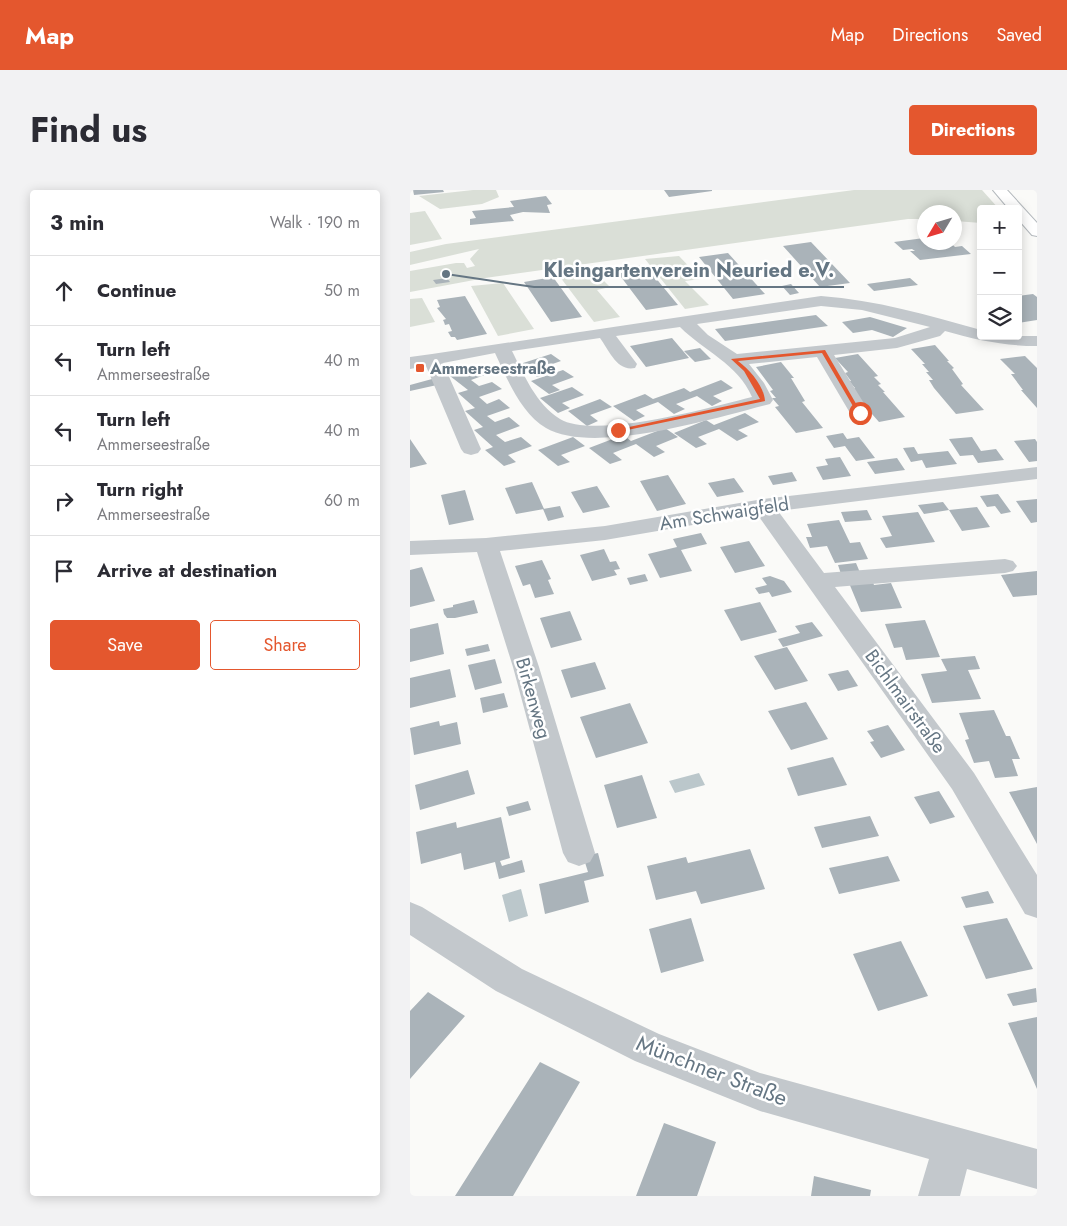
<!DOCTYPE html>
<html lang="en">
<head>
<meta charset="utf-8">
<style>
	:root { --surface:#fff; --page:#f2f2f3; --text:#2b2b33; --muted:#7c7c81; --line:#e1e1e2; --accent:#e4572e }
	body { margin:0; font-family:Jost,sans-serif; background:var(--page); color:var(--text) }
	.controls { position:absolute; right:15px; top:15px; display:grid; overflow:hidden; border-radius:5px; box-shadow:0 2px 12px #0003 }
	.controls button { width:45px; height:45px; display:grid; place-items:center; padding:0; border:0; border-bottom:1px solid var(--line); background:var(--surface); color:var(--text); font:25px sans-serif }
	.compass { position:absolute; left:507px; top:15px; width:45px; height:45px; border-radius:50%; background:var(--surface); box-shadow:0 2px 12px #0003; rotate:232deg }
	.stop { position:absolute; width:15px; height:15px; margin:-11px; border:4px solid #e4572e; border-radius:50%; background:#fff }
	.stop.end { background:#e4572e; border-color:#fff; box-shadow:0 1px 5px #0008 }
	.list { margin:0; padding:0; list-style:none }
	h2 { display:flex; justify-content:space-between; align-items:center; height:65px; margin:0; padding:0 20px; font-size:21px }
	h2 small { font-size:16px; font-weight:400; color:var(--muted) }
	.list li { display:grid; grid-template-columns:32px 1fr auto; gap:15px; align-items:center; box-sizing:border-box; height:70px; padding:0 20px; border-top:1px solid var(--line) }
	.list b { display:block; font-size:19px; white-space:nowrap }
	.list p { margin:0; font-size:16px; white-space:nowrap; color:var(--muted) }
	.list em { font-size:16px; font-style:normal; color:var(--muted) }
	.actions { display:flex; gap:10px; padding:15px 20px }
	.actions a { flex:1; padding:11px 0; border:1px solid var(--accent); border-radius:5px; text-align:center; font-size:18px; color:var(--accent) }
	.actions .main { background:var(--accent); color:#fff }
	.icon { flex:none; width:28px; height:28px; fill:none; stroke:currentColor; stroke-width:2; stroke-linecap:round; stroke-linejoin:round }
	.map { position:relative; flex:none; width:627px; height:1006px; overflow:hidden; border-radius:5px }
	header { display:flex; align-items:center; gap:30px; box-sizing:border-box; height:70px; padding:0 25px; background:var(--accent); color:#fff }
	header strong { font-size:24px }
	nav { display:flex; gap:28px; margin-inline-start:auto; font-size:18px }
	.intro { display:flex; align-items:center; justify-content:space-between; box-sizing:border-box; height:120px; padding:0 30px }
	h1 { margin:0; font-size:35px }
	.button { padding:12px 22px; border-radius:5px; background:var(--accent); color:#fff; font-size:18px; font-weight:700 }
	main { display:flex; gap:30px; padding:0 30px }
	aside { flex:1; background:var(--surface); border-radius:5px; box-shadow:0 2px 12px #0003 }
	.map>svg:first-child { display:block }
</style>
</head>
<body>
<header>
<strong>Map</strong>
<nav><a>Map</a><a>Directions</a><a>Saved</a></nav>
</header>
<div class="intro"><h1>Find us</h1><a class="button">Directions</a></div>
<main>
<aside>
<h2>3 min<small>Walk · 190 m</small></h2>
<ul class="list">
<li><svg class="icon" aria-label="ahead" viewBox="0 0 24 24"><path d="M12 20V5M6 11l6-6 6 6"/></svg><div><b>Continue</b></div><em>50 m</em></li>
<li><svg class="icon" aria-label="left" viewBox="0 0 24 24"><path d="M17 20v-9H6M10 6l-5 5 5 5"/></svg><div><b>Turn left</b><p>Ammerseestraße</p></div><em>40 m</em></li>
<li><svg class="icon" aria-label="left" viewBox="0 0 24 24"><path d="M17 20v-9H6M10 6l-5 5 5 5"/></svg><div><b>Turn left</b><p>Ammerseestraße</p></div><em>40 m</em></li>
<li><svg class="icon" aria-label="right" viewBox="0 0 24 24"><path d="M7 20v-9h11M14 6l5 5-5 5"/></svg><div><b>Turn right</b><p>Ammerseestraße</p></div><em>60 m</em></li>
<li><svg class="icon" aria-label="arrive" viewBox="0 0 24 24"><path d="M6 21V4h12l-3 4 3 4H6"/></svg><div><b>Arrive at destination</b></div></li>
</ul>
<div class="actions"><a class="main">Save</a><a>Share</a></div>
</aside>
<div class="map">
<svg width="627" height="1006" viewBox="0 0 627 1006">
	<rect width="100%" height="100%" fill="#fafaf8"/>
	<!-- green -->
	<path fill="#dadfd7" d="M63,0H86L89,7L72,14L30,19L9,6Z
		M444,0H572L589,19H571V33L545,31L544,22H514V29H498L75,88L0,102V81L46,73H54L57,78L65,76L60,69L69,59L0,75V62L36,54Z
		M15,21L32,49L0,55V23Z
		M269,66L291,89L275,91L299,115L275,119L235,69Z
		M183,80L200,97L187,100L210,127L184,132L147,83Z
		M93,93L124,139L88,146L61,96Z
		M12,108L25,132L0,137V109Z"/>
	<!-- water -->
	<path fill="#bbc7cb" d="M289,583L295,595L265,603L259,591Z
		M111,699L118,726L99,732L92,705Z"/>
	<!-- building -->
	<path fill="#aab3b9" d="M3,0H33L34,2L4,5Z
		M254,0H302V1L259,7Z
		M136,6L142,14L137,15L140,23L113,22L100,25L104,31L60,35V29L66,28L62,21L104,17L100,11Z
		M514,48V52H540L545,57L552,56L561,64L510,70L500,61H505L502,59L493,60L484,52Z
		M401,52L440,93L410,97L373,56Z
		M318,63L355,104L323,109L289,67Z
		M235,75L268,115L236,120L205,79Z
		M143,87L172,127L141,132L114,92Z
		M37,88L40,92L26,94L23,90Z
		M500,88L508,95L464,101L457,94Z
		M381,94L389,103L380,105L372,96Z
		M623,104L627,107V130L608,133V106Z
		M55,106L77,144L47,150L45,147H41L38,142L42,141L39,134L35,135L34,132L33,130L36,129L27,118L30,117L27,110Z
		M406,125L418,136L315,151L305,139Z
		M460,127L497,138L483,147L462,140L443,143L432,132Z
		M262,148L279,168L236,177L220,156Z
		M525,155L539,171H537L544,178L542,179L553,194L551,195L574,220L546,224L524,198L519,190H523L516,182H519L512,174H515L501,159Z
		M290,158L301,169L285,172L274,161Z
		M141,164L151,171L131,178L138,184L127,187L110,174Z
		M448,164L468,186L464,187L471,194L468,195L475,202H473L495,227L469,232L447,207L443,199L445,198L439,191H441L435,183L438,182L425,168Z
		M615,166L627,178V218L611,200H613L601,184H605L590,169Z
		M371,172L384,188H381L395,211L392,212L413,238L386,243L365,217L369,216L362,208H366L360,201L363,200L346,177Z
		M74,175L83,182L61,190L69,196L82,192L92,199L69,207L77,214L89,209L100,218L77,226L85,232L99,227L110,236L86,245L95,252L111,247L122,256L98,265L106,272L94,276L75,260L83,257L64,240L73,237L55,221L65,218L48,203L58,200L40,186Z
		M153,180L164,187L142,195L150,200L139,204L121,191Z
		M22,189L27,195L0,201V195Z
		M311,190L323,198L303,206L312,211L302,216L287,206L266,214L275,219L264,224L248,212L226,220L235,226L224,231L203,216L235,204L243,209L274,198L280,202Z
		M162,197L174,205L152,213L160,218L148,223L130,208Z
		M190,209L202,217L180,225L188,231L177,236L158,221Z
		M335,223L349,232L328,240L338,246L327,251L309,239L288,247L297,254L286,258L264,243L296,230L304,235Z
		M255,238L268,247L246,256L255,262L244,267L226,254L203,263L212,270L200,274L179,258L213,245L221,251Z
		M433,243L437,249L449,247L465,268L446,271L435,256L424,258L416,246Z
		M163,247L175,256L151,265L160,272L148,276L128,260Z
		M562,247L571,261L586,259L594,270L568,273L563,265L550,266L539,249Z
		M0,249L17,274L0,278Z
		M625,249L627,252V271L619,272L604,251Z
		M504,257L508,264L538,261L547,274L516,278L512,270L501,272L493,258Z
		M430,267L441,286L413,290L406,277L418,275L415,269Z
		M487,268L495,280L465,284L457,272Z
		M382,282L387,291L363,295L358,286Z
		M258,285L276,314L247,321L230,291Z
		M324,288L334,302L307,307L298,293Z
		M122,292L134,319L106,324L95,298Z
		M187,296L200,317L173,323L161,302Z
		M55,300L64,330L39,335L31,305Z
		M588,304L601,322L591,324L585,316L577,317L570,306Z
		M627,309V332L621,333L606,311Z
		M533,312L539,320L514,324L508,315Z
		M150,316L154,327L138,331L133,319Z
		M567,317L580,337L552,341L539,320Z
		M457,320L462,330L435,332L431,322Z
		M508,322L525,352L476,358L470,348L482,346L472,326Z
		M429,330L440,353L450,352L458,369L425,373L417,356L400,358L396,347H402L397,334Z
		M291,343L297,354L271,360L282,381L250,388L238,364L267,357L263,349Z
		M339,351L355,376L325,383L310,357Z
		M194,359L200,372L206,371L210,379L204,380L207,385L182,391L170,365Z
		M132,370L141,389L138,390L144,404L125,408L120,394L113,396L105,376Z
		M446,373L451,385L432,387L428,375Z
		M12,377L25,411L0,417V380Z
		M627,381V405L603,407L591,385Z
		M235,384L238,391L220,395L217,388Z
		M360,386L374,391L382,402L362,407L359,402L349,404L345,398L357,395L352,388Z
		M462,390L464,395L481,393L492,418L451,422L439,393Z
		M64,410L68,423L45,428H37L34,424L33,419L43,417V415Z
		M350,412L367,442L331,451L314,420Z
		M160,421L172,450L141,458L130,428Z
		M515,430L530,467L496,470L492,457L484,458L475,434Z
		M402,432L413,446L373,457L368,449L390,443L385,436Z
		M28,433L34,464L0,472V439Z
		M78,454L80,461L57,466L55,459Z
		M377,457L398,491L365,500L344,466Z
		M565,466L570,479L558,480L571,509L522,513L511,484L537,481L531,469Z
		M85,469L92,493L65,500L58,475Z
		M185,472L196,499L161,508L151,480Z
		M40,479L46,507L0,518V488Z
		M438,480L448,496L428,501L418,484Z
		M94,503L98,517L73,523L70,508Z
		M396,512L418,549L381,560L358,521Z
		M220,513L238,553L186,568L170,527Z
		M584,520L596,546H600L610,569H602L608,586L585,588L579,571L564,573L555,550L559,549L549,523Z
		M29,531L30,536L47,532L51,554L4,565L0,538Z
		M478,535L495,560L471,568L460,552L464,551L457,541Z
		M423,567L437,595L388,606L377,578Z
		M58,580L65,604L10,620L5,595Z
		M232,585L247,628L207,638L194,595Z
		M627,597V654L599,602Z
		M529,601L545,627L520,634L504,607Z
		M118,611L121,620L99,626L96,617Z
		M460,626L469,646L412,658L404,637Z
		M91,627L100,668L90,671L92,676L112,670L115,682L89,689L85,672L54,680L51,663L11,674L6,642L46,632L47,638Z
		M340,659L355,699L291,714L286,701L246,710L237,676L276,667L278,673Z
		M188,663L194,686L174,691L179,712L135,724L129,694L178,682L173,666Z
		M478,666L490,691L429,704L419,678Z
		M578,701L584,713L556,718L551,707Z
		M281,728L294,771L251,783L239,739Z
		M597,728L623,779L576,789L553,736Z
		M491,751L518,806L468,821L443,764Z
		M626,798L627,812L603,816L597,804Z
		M18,802L55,826L0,889V821Z
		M627,827V899L598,833Z
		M130,872L170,892L103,1006H45Z
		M254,933L306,952L287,1006H226Z
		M404,986L461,1000L460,1006H401Z"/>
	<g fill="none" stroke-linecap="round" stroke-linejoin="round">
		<!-- major casing -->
		<g stroke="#b5babe" stroke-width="2">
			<path id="major" d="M583,0H597L627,33V46L622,45L608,29V19H599Z"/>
		</g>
		<!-- minor -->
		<path fill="#c3c8cc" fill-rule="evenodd" d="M411,106C466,110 518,125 571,140V146H627V156C595,156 566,150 535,141L530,146L487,158L424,165L460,223L457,227H443L440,223L407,167L339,174L354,193L363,210L360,214C308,227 184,266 136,238C111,223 97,189 85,163L33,173L71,259L68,263L61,265L54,263L51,259L16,176L0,179V167L22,164ZM411,116L452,120L520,137L485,148L327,164L298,145L287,134ZM270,137C294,161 328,174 342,207C302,217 185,250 150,229C126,214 114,185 102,161L190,148C199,160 207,182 225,178L227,174L206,146Z
			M627,277V289L368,321L414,383L595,369L603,371L607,376L603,381L595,383L425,397L564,583L627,685V728L615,724L542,599L347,324L195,350L90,361L129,477L185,663L180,672L169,676L158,672L153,663L103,477L67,362L0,365V351L76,348L195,336L353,309Z
			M0,712L12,717L112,779L249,844L350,883L627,959V999L557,979L550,1006H508L519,969L350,921L225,871L86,801L0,745Z"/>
		<!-- major -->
		<use href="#major" fill="#fff" fill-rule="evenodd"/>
	</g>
	<!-- route -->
	<path fill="#e4572e" d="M415,160L452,224L447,223L412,163L328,171C340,180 354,196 355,211L208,242L205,240L350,209L334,181L321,169Z"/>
	<!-- markers -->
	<rect fill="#e4572e" stroke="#fff" stroke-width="2" x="5" y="173" width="10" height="10" rx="2.5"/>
	<g text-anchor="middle" stroke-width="5" stroke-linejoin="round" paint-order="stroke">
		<!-- far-poi labels -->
		<g font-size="16" font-weight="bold" fill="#657683" stroke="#fff" text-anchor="start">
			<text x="20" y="184">Ammerseestraße</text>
		</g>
		<!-- street labels -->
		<g font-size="19" fill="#657683" stroke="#fff">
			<text transform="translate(314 323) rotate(-9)" y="7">Am Schwaigfeld</text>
			<text transform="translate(124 508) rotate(74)" y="7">Birkenweg</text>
			<text transform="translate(496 511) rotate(54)" y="7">Bichlmairstraße</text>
		</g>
		<!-- near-street labels -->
		<g font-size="22" fill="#657683" stroke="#fff">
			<text transform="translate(302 880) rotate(21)" y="8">Münchner Straße</text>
		</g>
	</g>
	<!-- callouts -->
	<path fill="none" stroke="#657683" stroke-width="2" d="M36 84L124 97H434"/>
	<circle fill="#657683" stroke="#fff" stroke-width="2" cx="36" cy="84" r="5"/>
	<g font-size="20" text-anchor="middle" font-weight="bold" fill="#657683" stroke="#fff" stroke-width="5" stroke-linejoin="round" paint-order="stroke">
		<text x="279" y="87">Kleingartenverein Neuried e.V.</text>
	</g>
</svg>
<div class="controls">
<button>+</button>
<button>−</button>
<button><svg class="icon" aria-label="layers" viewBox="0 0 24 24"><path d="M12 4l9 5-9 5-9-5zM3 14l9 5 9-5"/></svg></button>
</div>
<svg class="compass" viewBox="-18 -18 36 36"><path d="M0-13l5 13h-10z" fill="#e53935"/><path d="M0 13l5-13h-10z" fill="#7c7c81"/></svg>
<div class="stop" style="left:450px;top:223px"></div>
<div class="stop end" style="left:208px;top:240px"></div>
</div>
</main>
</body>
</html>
